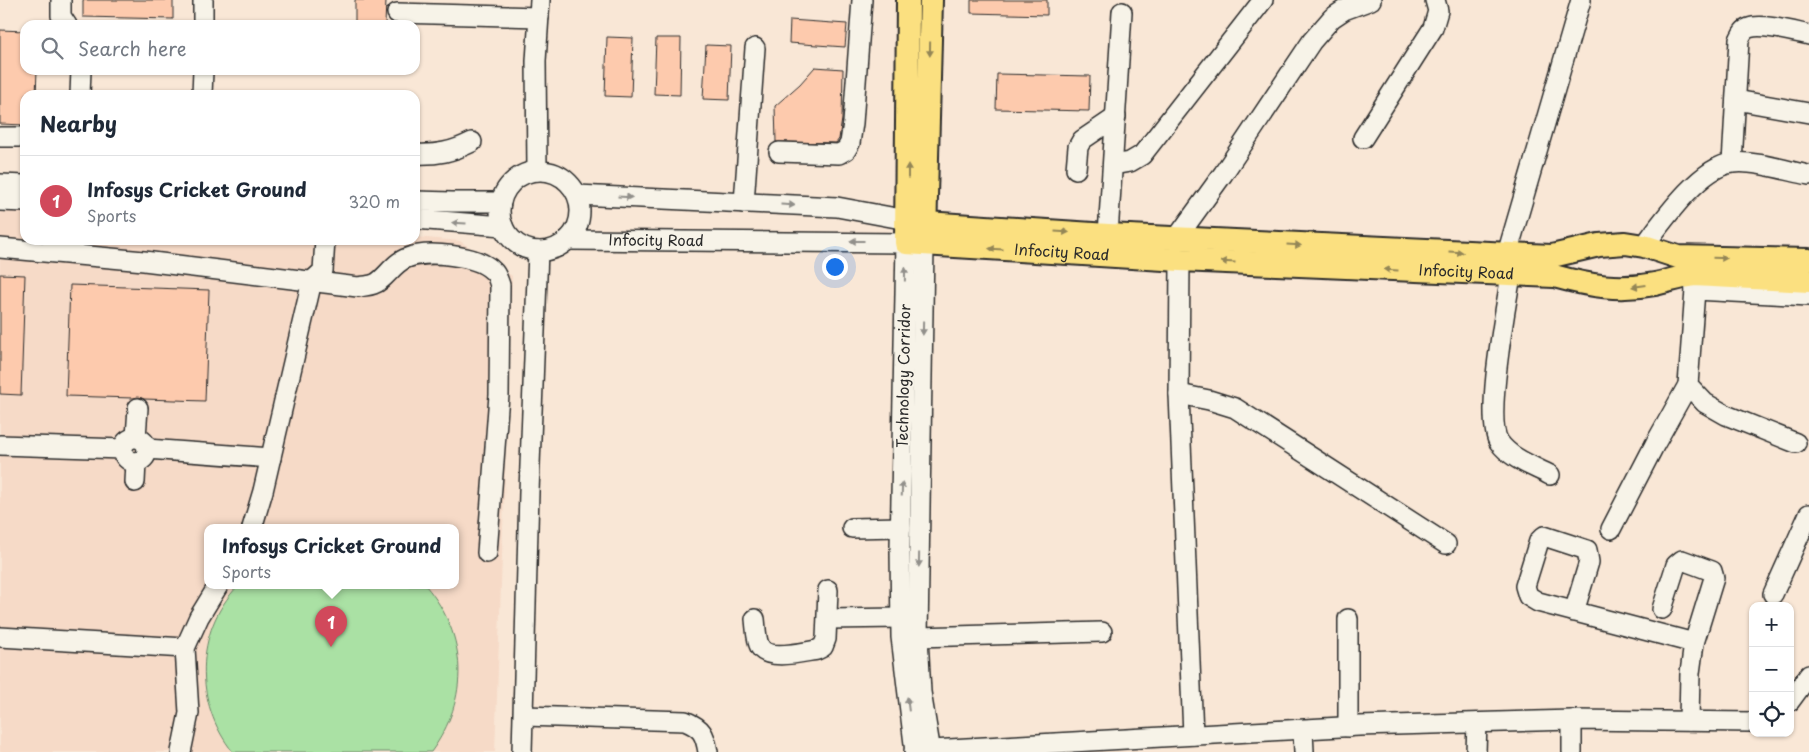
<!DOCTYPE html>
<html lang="en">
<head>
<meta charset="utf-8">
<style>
	:root { --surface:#fff; --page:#f6f6f7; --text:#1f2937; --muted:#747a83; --line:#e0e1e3; --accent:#d1495b }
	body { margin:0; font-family:"Playpen Sans",sans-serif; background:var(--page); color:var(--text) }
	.controls { position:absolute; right:15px; bottom:15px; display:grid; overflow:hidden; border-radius:10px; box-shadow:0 1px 4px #0004 }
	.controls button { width:45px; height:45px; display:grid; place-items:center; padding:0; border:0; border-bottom:1px solid var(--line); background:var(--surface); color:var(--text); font:25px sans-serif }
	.you { position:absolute; left:834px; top:266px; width:18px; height:18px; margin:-12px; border:4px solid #fff; border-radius:50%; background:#1a73e8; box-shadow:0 0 0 8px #1a73e833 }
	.badge { display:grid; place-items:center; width:32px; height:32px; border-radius:50%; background:var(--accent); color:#fff; font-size:16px; font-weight:700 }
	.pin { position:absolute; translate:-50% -41px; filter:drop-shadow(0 1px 2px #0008) }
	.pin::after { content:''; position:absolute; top:26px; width:18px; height:15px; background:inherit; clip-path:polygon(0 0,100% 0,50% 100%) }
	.popup { position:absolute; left:204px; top:524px; width:255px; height:65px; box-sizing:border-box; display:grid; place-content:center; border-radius:10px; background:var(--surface); filter:drop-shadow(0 1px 4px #0005); font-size:16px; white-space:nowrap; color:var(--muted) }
	.popup b { font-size:19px; color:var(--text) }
	.popup::after { content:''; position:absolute; left:50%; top:100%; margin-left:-10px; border:10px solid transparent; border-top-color:var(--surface) }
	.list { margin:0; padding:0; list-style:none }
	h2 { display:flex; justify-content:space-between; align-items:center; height:65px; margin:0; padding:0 20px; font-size:21px }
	h2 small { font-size:16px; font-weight:400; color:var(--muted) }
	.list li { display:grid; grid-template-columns:32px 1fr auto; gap:15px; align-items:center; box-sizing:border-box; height:90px; padding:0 20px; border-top:1px solid var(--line) }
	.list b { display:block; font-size:19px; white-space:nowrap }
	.list p { margin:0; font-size:16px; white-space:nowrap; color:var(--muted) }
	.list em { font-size:16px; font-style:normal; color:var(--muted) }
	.icon { flex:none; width:28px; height:28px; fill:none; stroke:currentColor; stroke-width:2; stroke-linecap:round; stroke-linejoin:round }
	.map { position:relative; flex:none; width:1809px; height:752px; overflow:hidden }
	.search { position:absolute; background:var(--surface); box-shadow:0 1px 4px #0004; left:20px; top:20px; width:400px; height:55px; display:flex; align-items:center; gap:12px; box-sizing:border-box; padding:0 18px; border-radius:15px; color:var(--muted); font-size:19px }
	.panel { position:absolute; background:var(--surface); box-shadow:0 1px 4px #0004; left:20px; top:90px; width:400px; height:155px; border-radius:15px }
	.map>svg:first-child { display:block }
</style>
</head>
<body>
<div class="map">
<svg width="1809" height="752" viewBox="0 0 1809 752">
	<rect width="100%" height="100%" fill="#f9e7d6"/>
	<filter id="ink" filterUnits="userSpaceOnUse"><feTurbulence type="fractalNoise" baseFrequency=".02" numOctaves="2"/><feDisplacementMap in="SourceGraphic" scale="10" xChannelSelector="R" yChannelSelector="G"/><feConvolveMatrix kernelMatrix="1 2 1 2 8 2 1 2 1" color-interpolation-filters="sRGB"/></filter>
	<g filter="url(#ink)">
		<!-- built -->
		<path fill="#f6dac7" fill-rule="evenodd" d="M0,202L25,204V240H415V237L460,241L512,276L495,752H0ZM207,528H455V586H207Z"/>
		<!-- green -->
		<path fill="#aae1a4" stroke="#6a8668" d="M238,586H426C468,636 470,699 431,752H233C194,704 194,631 238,586Z"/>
		<!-- building -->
		<path fill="#fdcaad" stroke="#2b2b2b" d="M83,0H173V19L83,17Z
			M355,0H386L385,25H355Z
			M971,0H1047V15L971,13Z
			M790,20L847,24L845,47L789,43Z
			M0,30L25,31V70H37L36,95H25V125L0,124Z
			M607,37L633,38L631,97L605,96Z
			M656,38H681L680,95L654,94Z
			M706,45L731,46L729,100L703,99Z
			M815,67L843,69L842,119L839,139L836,143L776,142L775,106L800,84Z
			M997,74L1090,76L1089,111L996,109Z
			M0,274L25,275L21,395L0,394Z
			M70,285L209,290L205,401L144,399L138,397L133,398L66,396Z"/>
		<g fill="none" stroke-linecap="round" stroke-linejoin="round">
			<!-- minor casing -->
			<g stroke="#2b2b2b" stroke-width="22">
				<g id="minor">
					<path d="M61,0V16L67,25"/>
					<path d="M397,13L539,17"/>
					<path d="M203,25V0"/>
					<path d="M80,95L81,70"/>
					<path d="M202,95L203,70"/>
					<path d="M1736,100L1809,113"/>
					<path d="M0,137H25"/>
					<path d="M1363,138L1433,28L1438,11L1435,0"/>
					<path d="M779,152L839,154L846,150L850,143L853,123L862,0"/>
					<path d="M415,154C437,155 452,152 472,142"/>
					<path d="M1732,163L1739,40C1742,34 1743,30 1749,28C1762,23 1795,32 1809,35"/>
					<path d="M1113,165L1130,162L1142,155L1263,0"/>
					<path d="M1076,169L1078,147L1082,140L1116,117"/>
					<path d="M537,171L536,61L540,0"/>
					<circle cx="540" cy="211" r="40"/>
					<path d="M0,184L25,185"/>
					<path d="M577,195L837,207L907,220"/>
					<path d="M0,201L25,202"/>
					<path d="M415,201L452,202H501"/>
					<path d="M744,203L755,48"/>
					<path d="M415,219L503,226"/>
					<path d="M1108,235L1122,12"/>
					<path d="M1176,239L1223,174L1312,41L1332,18L1344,10L1371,0"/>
					<path id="s1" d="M567,240L906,243L900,548L901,637L915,752"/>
					<path d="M924,245L918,637L921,692L931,752"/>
					<path d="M1644,246C1662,222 1700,167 1732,163C1753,160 1788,171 1809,175"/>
					<path d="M0,248L144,261L358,287C363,286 369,286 374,284C384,281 394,262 407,258C427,250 478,255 493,271C497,274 498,280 500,285L499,395L487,553"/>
					<path d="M1507,254L1581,0"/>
					<path d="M1180,260L1179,394L1193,735"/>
					<path d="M1511,275C1506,307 1484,419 1499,442C1511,459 1533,466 1550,475"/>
					<path d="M1694,275L1695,290L1688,385L1705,403L1726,415L1796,443"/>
					<path d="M1695,290L1809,296"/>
					<path d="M1179,394L1209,400L1235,408L1446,544"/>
					<path d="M136,437L138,408"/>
					<circle cx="135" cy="450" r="12"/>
					<path d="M0,445L122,449"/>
					<path d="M147,449L271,458"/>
					<path d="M135,482L136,462"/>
					<path d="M252,528L263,491L312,281L323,271L325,240"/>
					<path d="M852,528L901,527"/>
					<path d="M1611,529L1655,444L1688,385"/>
					<path d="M1773,594L1809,514"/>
					<path d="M1662,609L1676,565L1682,560L1712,571L1714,578L1694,643L1690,673L1689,721"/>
					<path d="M1574,612L1589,562L1587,550L1544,536L1539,541L1525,586L1528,596L1538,602L1694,643"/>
					<path d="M755,619C756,627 756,640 760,647C768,661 803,652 817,650L823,647L826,639L828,590"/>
					<path d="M828,619L901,618"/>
					<path d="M1348,619V727"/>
					<path d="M0,637L185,648"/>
					<path d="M918,637L1102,632"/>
					<path d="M1790,701L1809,675"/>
					<path d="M524,716L685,721C702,728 705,734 708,752"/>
					<path d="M1572,720V752"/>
					<path d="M1303,730L1304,752"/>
					<path d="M914,751L1359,726L1572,720L1753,722"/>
					<path d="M181,752L189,713L185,648L199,617L218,586"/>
					<path d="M522,752L529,492L538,251"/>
					<path d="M1476,752L1477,723"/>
				</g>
			</g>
			<!-- major casing -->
			<g stroke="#2b2b2b" stroke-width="26">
				<g id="major">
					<path id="s2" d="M908,0L906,243L1180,260L1554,276C1590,286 1619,291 1655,284C1669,281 1680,277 1694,275L1809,281"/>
					<path d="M907,220L926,223L1108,235L1552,256L1599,245L1625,243L1644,246L1678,257L1809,260"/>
					<path d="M925,236L931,0"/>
				</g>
			</g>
			<!-- minor -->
			<use href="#minor" stroke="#f7f3e8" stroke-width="19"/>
			<!-- major -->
			<use href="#major" stroke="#fbe080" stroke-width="22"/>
		</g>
		<!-- one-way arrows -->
		<defs><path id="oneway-solid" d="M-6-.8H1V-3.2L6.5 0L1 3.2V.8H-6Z" transform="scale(1.25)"/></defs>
		<g fill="#938656">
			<use href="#oneway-solid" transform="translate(930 49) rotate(91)"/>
			<use href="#oneway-solid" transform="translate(908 171) rotate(-90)"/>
			<use href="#oneway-solid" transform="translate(1062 232) rotate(4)"/>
			<use href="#oneway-solid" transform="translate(1294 245) rotate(3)"/>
			<use href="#oneway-solid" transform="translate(996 249) rotate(-177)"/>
			<use href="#oneway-solid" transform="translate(1456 252) rotate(3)"/>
			<use href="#oneway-solid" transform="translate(1720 258) rotate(1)"/>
			<use href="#oneway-solid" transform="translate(1228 262) rotate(-177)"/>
			<use href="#oneway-solid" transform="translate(1391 270) rotate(-177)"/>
			<use href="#oneway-solid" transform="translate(1639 286) rotate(173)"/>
		</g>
		<g fill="#918f8a">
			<use href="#oneway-solid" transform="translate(625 197) rotate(3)"/>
			<use href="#oneway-solid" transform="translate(788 205) rotate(3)"/>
			<use href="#oneway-solid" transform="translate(459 223) rotate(-176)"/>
			<use href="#oneway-solid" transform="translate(857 241) rotate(-180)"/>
			<use href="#oneway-solid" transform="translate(905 274) rotate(-89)"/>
			<use href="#oneway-solid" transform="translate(923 328) rotate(91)"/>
			<use href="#oneway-solid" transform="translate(902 489) rotate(-88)"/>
			<use href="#oneway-solid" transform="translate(919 560) rotate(91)"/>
			<use href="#oneway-solid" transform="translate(908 704) rotate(-97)"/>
		</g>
	</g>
	<g text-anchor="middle" stroke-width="4" stroke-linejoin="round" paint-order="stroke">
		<!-- street labels -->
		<g font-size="15" fill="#2b2b2b" stroke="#f7f3e8">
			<text dy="5" stroke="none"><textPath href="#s1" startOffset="89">Infocity Road</textPath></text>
			<text dy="5" stroke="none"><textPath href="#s2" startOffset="399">Infocity Road</textPath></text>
			<text dy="5" stroke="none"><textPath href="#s2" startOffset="804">Infocity Road</textPath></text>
			<text transform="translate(904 376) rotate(-89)" y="5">Technology Corridor</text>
		</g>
	</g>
</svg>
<div class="controls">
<button>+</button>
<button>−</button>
<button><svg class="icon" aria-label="locate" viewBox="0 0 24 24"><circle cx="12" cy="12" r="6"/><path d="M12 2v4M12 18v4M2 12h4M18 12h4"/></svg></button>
</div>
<div class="you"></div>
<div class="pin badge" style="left:331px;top:647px">1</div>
<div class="popup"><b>Infosys Cricket Ground</b>Sports</div>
<div class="search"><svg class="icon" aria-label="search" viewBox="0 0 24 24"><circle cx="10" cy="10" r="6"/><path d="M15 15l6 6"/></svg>Search here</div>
<section class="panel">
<h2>Nearby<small></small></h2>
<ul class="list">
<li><span class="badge">1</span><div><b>Infosys Cricket Ground</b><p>Sports</p></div><em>320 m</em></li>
</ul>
</section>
</div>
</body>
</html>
